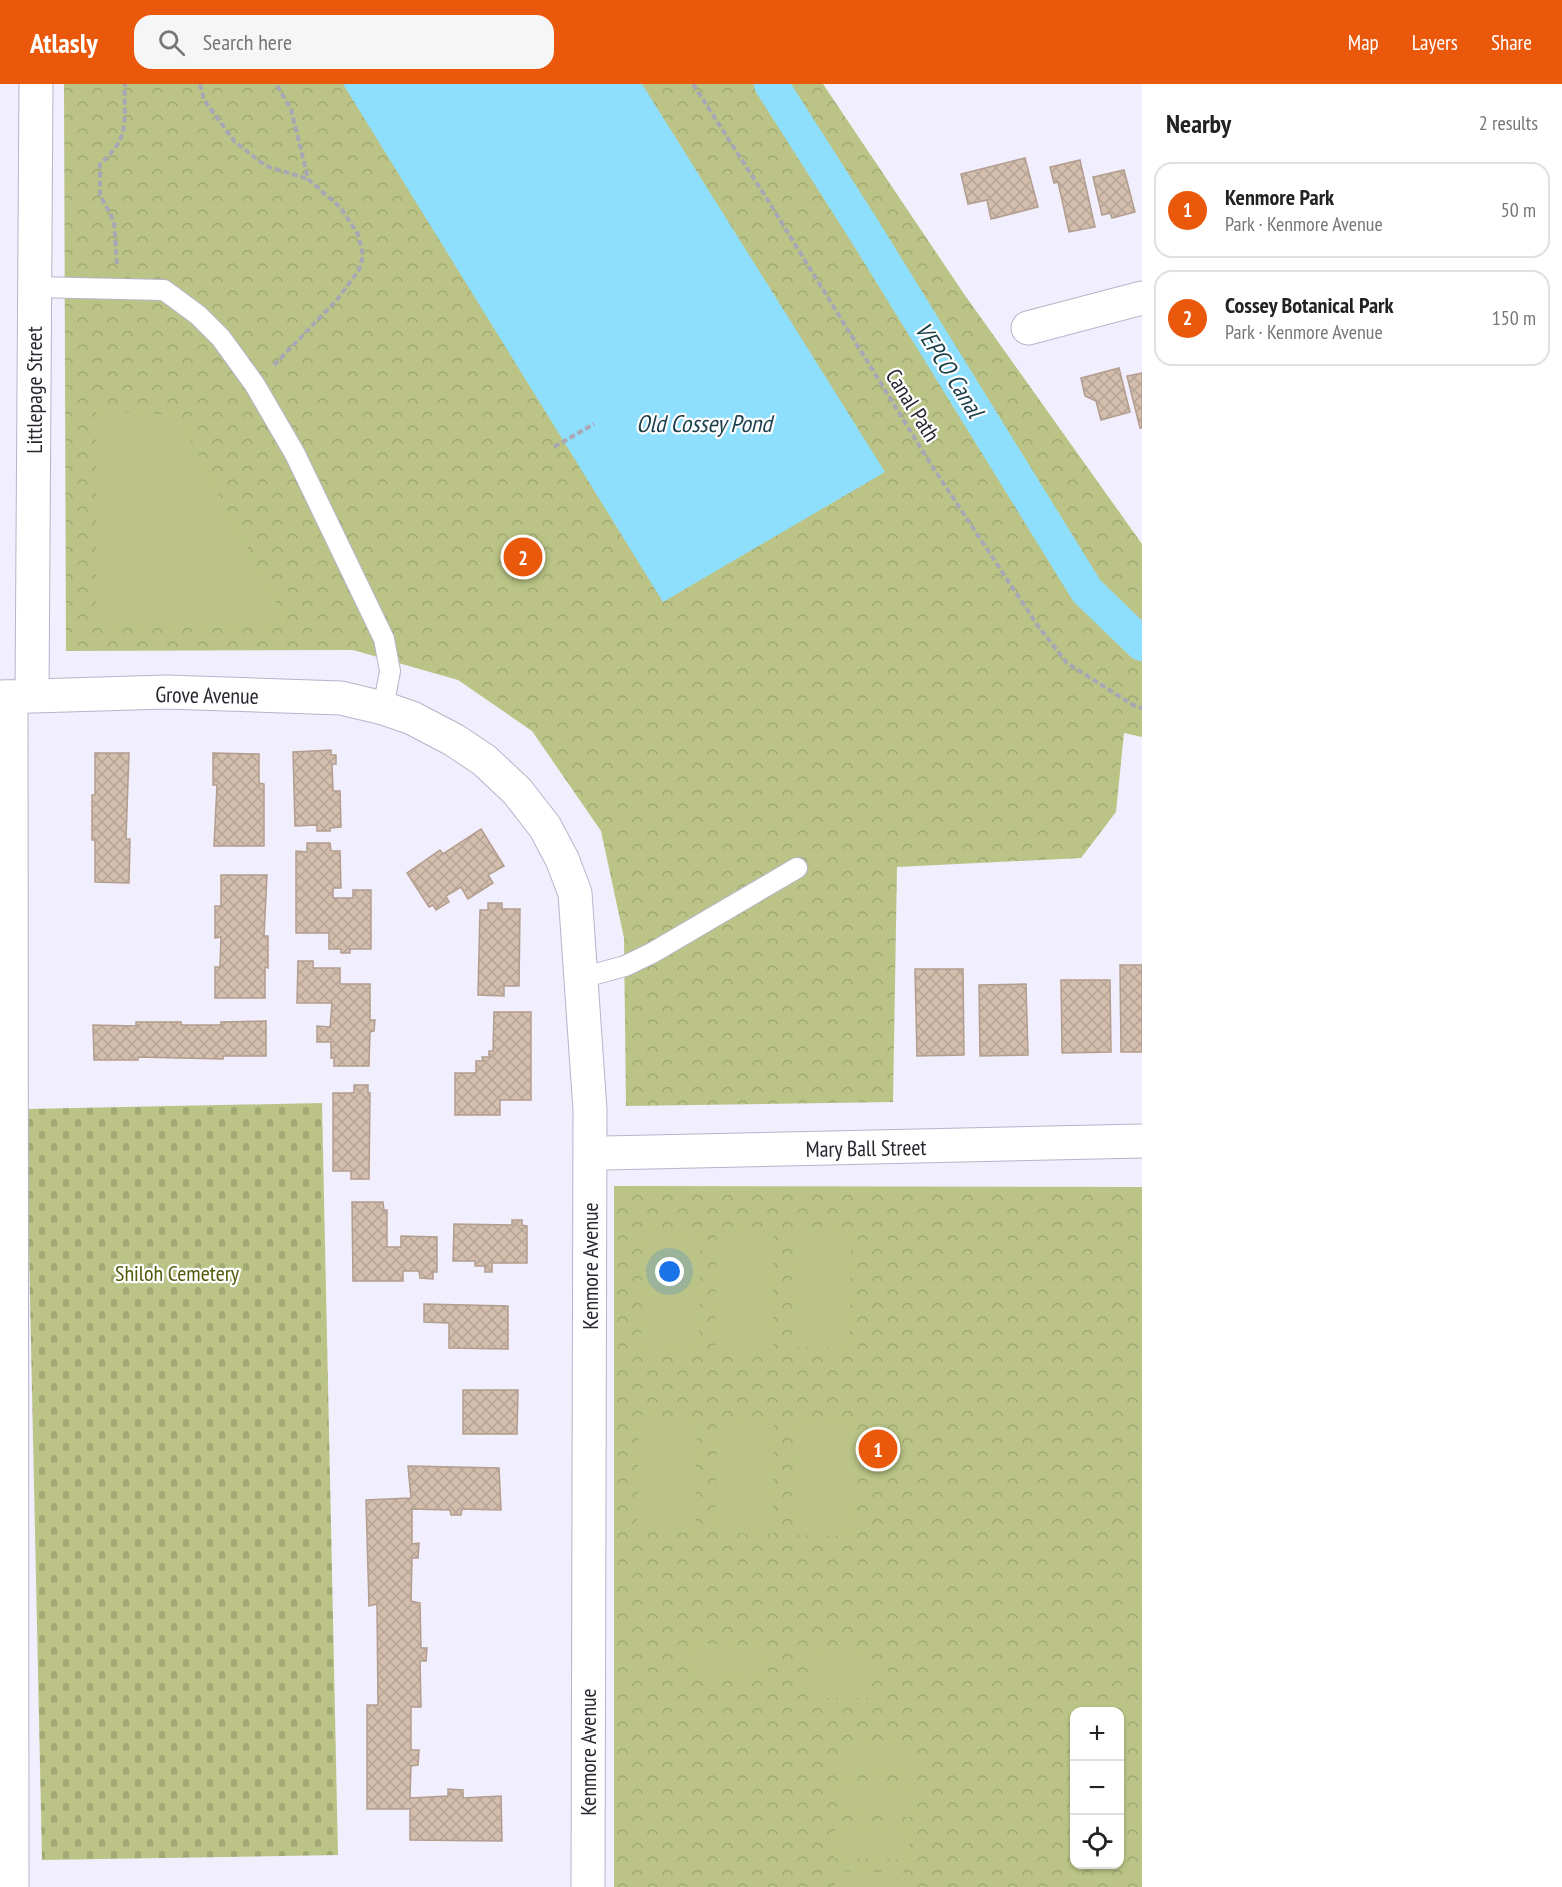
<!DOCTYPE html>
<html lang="en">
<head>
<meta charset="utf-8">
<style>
	:root { --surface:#fff; --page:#f6f6f6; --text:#222; --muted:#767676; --line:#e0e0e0; --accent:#ea580c }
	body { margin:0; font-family:"PT Sans Narrow",sans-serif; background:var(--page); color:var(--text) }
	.controls { position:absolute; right:18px; bottom:18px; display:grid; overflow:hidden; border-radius:12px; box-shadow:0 2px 4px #0004 }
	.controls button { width:54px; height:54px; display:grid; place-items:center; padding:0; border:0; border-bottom:2px solid var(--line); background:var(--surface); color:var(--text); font:30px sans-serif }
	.you { position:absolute; left:670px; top:1188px; width:21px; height:21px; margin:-15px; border:4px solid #fff; border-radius:50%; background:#1a73e8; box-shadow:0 0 0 9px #1a73e833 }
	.badge { display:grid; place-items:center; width:39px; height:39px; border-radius:50%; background:var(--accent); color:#fff; font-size:20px; font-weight:700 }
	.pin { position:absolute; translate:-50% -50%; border:3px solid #fff; box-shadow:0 2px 6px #0006 }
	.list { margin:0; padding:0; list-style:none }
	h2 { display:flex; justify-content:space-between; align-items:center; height:78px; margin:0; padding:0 24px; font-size:26px }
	h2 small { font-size:20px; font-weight:400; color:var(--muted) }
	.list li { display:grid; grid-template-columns:39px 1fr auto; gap:18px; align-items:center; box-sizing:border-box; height:96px; margin:0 12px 12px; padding:0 12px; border:2px solid var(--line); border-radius:18px }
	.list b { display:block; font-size:22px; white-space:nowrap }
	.list p { margin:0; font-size:20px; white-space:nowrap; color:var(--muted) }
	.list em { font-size:20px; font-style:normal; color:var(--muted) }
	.icon { flex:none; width:33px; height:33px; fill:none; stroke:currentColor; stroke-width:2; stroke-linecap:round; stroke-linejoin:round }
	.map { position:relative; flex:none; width:1142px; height:1803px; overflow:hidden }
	header { display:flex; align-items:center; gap:36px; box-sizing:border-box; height:84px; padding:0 30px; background:var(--accent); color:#fff }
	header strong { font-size:28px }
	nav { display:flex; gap:33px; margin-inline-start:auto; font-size:21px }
	.search { width:420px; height:54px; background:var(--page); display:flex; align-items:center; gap:15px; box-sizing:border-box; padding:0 21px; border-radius:18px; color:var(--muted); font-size:22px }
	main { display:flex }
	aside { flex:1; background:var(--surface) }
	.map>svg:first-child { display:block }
</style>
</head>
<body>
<header>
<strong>Atlasly</strong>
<div class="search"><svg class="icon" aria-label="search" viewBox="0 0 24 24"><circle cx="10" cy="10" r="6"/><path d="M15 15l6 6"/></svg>Search here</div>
<nav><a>Map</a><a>Layers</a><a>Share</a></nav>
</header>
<main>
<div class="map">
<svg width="1142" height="1803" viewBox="0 0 1142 1803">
	<defs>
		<pattern id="forest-crowns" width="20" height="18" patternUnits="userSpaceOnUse" patternTransform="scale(1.5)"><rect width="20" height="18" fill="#bbc486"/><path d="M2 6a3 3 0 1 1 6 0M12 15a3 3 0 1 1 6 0" fill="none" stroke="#a1a874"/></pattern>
		<pattern id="cemetery-stones" width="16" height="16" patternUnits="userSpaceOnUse" patternTransform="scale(1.5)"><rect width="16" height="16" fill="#bbc486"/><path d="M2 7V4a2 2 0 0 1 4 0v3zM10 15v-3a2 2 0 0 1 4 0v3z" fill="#a1a874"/></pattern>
		<pattern id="building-cross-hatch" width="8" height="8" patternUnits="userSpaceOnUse" patternTransform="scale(1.5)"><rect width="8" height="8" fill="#d3beae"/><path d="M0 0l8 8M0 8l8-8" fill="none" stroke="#b5a396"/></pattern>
	</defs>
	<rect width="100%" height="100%" fill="#f1eefd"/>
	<!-- forest -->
	<path fill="url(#forest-crowns)" fill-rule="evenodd" d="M64,0H823L964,210L1142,460V653L1124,649L1116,728L1081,774L897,783L893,1018L626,1022L624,854L601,747L532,647L458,596L353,566L66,567Z
		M614,1102L1142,1103V1803H614ZM1074,1628H1120V1780H1074Z"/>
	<!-- cemetery -->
	<path fill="url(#cemetery-stones)" d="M322,1019L338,1771L42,1776L26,1025Z"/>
	<!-- garden -->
	<path fill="#bbc486" d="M96,327L177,331L290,544L96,542Z
		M794,1146L851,1147L850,1264L792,1263Z
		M643,1147L700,1149L699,1265L641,1264Z
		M717,1147L774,1148L773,1264H715Z
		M639,1331L697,1333L695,1449L637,1448Z
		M717,1332L774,1333L773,1450L715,1449Z
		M796,1334L854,1336L852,1452L795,1451Z
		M689,1559L764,1562L763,1593L688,1591Z
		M810,1564L868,1565V1614H810Z
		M842,1658L917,1660V1691L842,1690Z
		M838,1699L913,1701L912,1733L837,1731Z
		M835,1742L910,1744L909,1776L834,1774Z
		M835,1787L910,1789V1803H835Z"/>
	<!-- water -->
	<path fill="#8edffe" d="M343,0H642L885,388L663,518Z"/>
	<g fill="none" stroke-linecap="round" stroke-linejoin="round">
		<!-- canal -->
		<path stroke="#8edffe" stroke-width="34" d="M771,0L864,146L1087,507L1142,560"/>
	</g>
	<!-- building -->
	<path fill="url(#building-cross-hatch)" stroke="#b29d8e" stroke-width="1.5" d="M1025,74L1038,123L991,135L987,116L968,120L961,90Z
		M1080,76L1095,143L1069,148L1058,98L1054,99L1050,83Z
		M1124,86L1135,128L1112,134L1110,129L1102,131L1093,93Z
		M1119,284L1130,328L1101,336L1096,317L1085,312L1081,294Z
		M1142,289V344H1140L1127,292Z
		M331,666V671H336V680H332L333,707H340L341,743L330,744V747H317V741L295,742L293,668Z
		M95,669H129L126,755H130L129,799L95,798V756H92V711H95Z
		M213,669L259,670V699L264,700V762H214L217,701H213Z
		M481,745L504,782L488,791L493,799L468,815L461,803L446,812L449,818L436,826L433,821L429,823L407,789L440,766L443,770Z
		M307,759H330L331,767H340L341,804H333V814H353V806H371V865H350V869H341V865H329V849H296V767L307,768Z
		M221,791H267L264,852H268V884L265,883V914H215V883H220L221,853L215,854V822H221Z
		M488,819H502V825H520L519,902H504V912L478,911L480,826H488Z
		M298,877H313V884H340V900H370V936H375L374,947L370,948L369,982H334V974H331V958H317V942L330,943L332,919H297Z
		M1120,881H1142V968H1121Z
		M915,885H963L964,971L917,972Z
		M1061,896H1110L1111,968L1062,969Z
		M1026,900L1028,971L980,972L979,901Z
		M494,928H531V1016H500V1031H455V989H476V977H483L482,973H489V967H493Z
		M266,937V972H223V975L138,973V976H94L93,941L136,942V938H181V941H221V938Z
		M354,1001H368V1009H370L369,1095H351V1087H333V1009H354Z
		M352,1118H383L384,1126H387V1163H401V1152L437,1153V1188H433V1195L420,1194L419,1187H403V1197H353Z
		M512,1136H522V1141L527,1142V1179H492V1188H485V1182H475V1177H453L454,1140L512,1141Z
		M424,1220L508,1222V1265L449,1264V1239L424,1238Z
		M463,1306H518L517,1350H463Z
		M408,1382L499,1384L501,1426L462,1425L461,1431H451L450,1426L412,1425V1460L419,1459L418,1474H412L411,1517L420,1519L421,1564H427L426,1577H420L421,1623H411V1666H419L418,1681L411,1682L410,1714L448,1712V1705L463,1706V1714L501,1712L502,1757L410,1756V1725H367V1621H378L377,1520L369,1522L366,1416L411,1414Z"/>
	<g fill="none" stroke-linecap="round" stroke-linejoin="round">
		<!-- lane casing -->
		<g stroke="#b8b3ca" stroke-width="22">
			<path id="lane" d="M35,203L164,206L198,231L221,254L255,301L295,370L384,555L390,587L383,624
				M581,894L625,882L652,869L797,784"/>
		</g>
		<!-- street casing -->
		<g stroke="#b8b3ca" stroke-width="35">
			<path id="street" d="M1028,244L1142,214
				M32,612L36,0
				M0,613L167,608L341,614L383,624L412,634L454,656L484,676L517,707L545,743L562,775L575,809L590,1026L588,1803
				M11,613L12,1803
				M590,1073L605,1069L1142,1057"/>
		</g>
		<!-- path -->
		<path stroke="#aaa7b4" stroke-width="4" stroke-dasharray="6 3" stroke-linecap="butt" d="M200,0L204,16L235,58L266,82L308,95
			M693,0L767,115L932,382L1038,542L1067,579L1133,621L1142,624
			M117,180L114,137L100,111V80C132,51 123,39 125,0
			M274,281L336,217L359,186L363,172L358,150L340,123L308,95L291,25L276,0
			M554,363L594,340"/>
		<!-- lane -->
		<use href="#lane" stroke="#fff" stroke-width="20"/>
		<!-- street -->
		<use href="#street" stroke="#fff" stroke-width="33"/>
	</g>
	<g text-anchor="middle" stroke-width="4.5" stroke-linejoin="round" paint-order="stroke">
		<!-- street labels -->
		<g font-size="22" fill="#282730" stroke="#fefefe">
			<text transform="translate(34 306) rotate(-90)" y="8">Littlepage Street</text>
			<text transform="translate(913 321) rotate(58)" y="8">Canal Path</text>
			<text transform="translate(207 611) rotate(1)" y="8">Grove Avenue</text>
			<text transform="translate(866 1064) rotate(-1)" y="8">Mary Ball Street</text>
			<text transform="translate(590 1182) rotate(-90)" y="8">Kenmore Avenue</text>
			<text transform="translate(588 1668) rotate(-90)" y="8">Kenmore Avenue</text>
		</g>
		<!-- park labels -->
		<g font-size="22" fill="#525909" stroke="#fefefe">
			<text x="177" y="1197">Shiloh Cemetery</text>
		</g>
		<!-- water labels -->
		<g font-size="24" font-style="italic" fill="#1b404d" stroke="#fefefe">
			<text transform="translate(949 286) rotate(58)" y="8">VEPCO Canal</text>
			<text x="704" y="348">Old Cossey Pond</text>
		</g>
	</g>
</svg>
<div class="controls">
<button>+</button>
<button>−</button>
<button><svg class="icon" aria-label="locate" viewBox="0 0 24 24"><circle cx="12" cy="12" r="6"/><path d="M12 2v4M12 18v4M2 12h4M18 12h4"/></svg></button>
</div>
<div class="you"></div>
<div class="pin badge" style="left:878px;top:1365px">1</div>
<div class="pin badge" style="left:523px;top:473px">2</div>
</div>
<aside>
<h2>Nearby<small>2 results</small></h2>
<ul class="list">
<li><span class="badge">1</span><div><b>Kenmore Park</b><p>Park · Kenmore Avenue</p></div><em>50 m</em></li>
<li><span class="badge">2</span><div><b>Cossey Botanical Park</b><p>Park · Kenmore Avenue</p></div><em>150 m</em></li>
</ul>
</aside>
</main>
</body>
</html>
